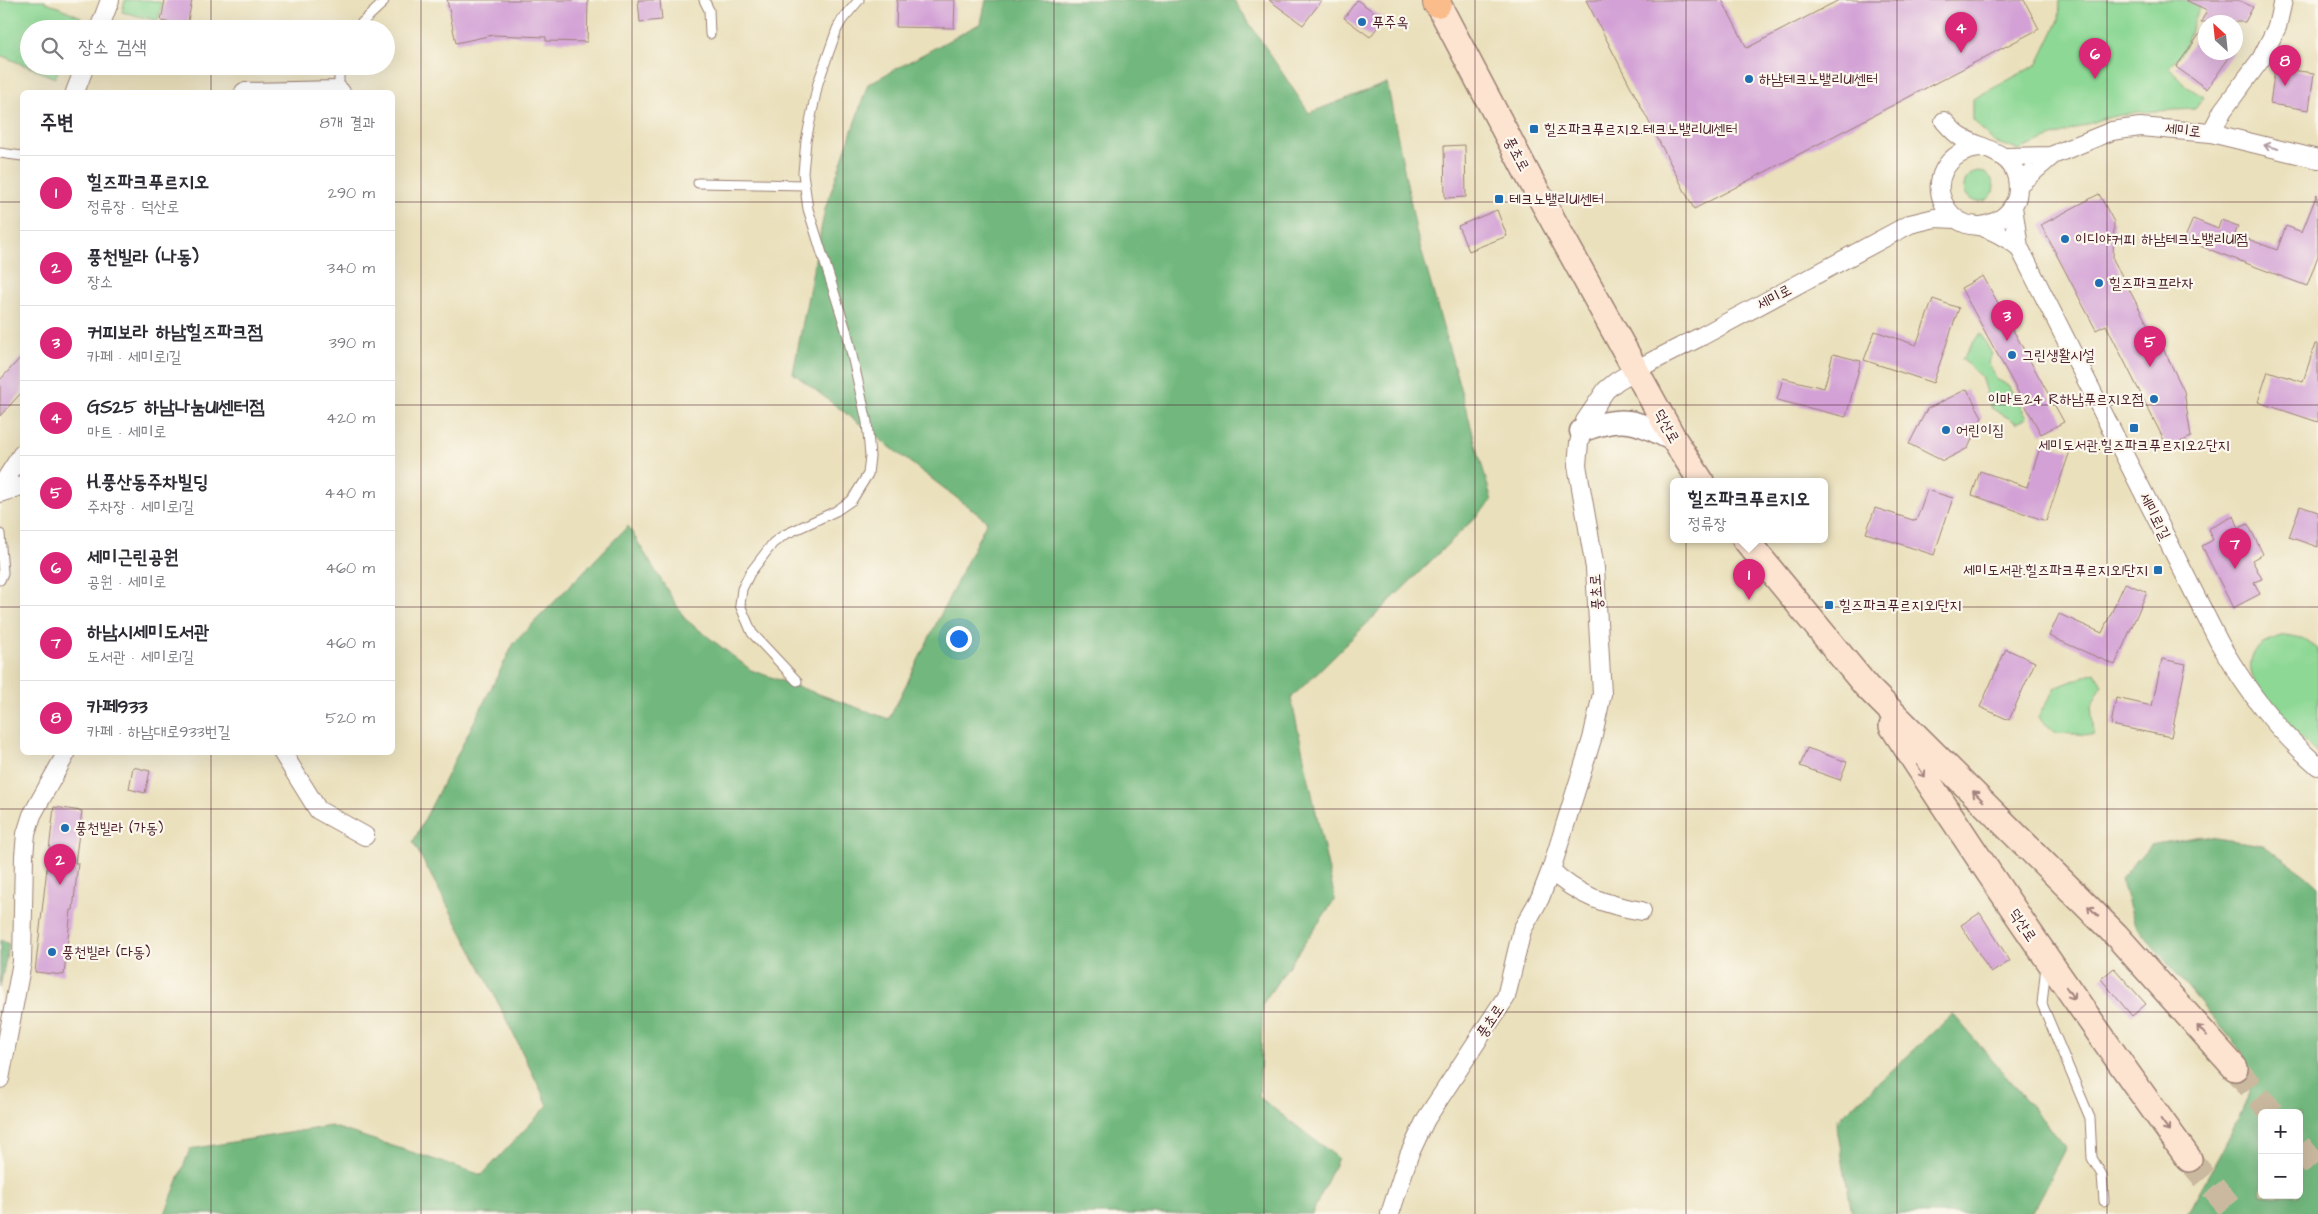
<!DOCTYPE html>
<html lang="ko">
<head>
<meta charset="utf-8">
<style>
	:root { --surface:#fff; --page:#f7f7f7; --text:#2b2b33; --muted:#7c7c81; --line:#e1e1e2; --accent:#db2777 }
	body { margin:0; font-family:"Architects Daughter","Poor Story",sans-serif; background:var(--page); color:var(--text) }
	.controls { position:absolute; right:15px; bottom:15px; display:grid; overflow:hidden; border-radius:8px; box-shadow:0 5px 20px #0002 }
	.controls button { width:45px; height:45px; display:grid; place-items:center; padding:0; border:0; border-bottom:1px solid var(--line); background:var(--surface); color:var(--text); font:25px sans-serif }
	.compass { position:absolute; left:2198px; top:15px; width:45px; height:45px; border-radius:50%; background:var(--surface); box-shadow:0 5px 20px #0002; rotate:333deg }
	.you { position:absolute; left:958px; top:638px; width:18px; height:18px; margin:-12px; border:4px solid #fff; border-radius:50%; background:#1a73e8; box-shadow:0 0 0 8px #1a73e833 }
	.badge { display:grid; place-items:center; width:32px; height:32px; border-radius:50%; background:var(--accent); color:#fff; font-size:16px; font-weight:700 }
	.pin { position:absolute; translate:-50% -41px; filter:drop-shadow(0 1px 2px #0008) }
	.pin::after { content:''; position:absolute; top:26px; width:18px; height:15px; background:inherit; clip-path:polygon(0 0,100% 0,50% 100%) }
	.popup { position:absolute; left:1670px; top:478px; width:158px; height:65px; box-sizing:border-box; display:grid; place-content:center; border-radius:8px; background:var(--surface); filter:drop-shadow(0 1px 4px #0005); font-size:16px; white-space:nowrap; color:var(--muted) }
	.popup b { font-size:19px; color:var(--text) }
	.popup::after { content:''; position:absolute; left:50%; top:100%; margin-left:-10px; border:10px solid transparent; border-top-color:var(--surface) }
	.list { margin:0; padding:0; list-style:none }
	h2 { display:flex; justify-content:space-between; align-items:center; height:65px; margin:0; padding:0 20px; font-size:21px }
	h2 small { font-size:16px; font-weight:400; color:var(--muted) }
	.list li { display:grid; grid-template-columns:32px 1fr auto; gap:15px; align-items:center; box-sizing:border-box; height:75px; padding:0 20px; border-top:1px solid var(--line) }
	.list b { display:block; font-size:19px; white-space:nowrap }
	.list p { margin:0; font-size:16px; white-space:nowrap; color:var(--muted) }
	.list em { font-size:16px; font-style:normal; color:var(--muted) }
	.icon { flex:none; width:28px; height:28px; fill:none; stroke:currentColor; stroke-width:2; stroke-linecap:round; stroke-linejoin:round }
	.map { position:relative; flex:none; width:2318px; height:1214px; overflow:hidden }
	.search { position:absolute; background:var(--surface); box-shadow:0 5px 20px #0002; left:20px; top:20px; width:375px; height:55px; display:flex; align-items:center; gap:12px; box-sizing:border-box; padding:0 18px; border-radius:28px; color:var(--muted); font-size:19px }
	.panel { position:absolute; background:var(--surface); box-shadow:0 5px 20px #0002; left:20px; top:90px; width:375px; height:665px; border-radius:8px }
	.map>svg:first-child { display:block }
</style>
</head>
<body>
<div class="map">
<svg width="2318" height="1214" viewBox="0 0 2318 1214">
	<rect width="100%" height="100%" fill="#fbf7ec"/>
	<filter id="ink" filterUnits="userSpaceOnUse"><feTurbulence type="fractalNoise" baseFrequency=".02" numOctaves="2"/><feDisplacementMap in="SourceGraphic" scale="10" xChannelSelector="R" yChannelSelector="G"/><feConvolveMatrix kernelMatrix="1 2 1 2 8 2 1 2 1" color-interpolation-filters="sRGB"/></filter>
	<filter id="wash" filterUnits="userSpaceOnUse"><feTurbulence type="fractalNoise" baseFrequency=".0096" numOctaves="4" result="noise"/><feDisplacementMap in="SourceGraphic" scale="20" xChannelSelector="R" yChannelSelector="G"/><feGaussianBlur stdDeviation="1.12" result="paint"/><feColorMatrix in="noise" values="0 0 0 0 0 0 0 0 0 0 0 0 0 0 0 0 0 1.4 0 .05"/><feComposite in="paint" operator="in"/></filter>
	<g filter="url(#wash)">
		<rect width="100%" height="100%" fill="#eae0bc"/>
		<!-- green -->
		<path fill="#8ed895" stroke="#6c7c60" d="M0,0H42L81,17L76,29H29V66H60L55,78L0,55Z
			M125,0H150L162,3L158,21L122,12Z
			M2060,0H2202L2184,50L2169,67L2186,86L2204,97L2195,109L2137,112L2101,119L2018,150L1994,142L1973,120V99L2038,64L2059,20Z
			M1964 187a15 15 0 1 1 30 0a15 15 0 1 1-30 0Z
			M1980,333L1992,354L1988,362L1996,379L2008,385L2027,418L2017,423L1991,408L1981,377L1962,359Z
			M2285,635L2302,638L2318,649V755C2289,725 2203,656 2285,635Z
			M2095,672L2102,686L2091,706L2094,735L2056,733L2038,717L2055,688Z"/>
		<!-- forest -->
		<path fill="#72b87e" stroke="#5e6c54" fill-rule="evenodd" d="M986,0H1234L1309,113L1387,83L1417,235L1492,501L1291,698L1335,899L1263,1003L1259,1097L1338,1158L1312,1214H165L190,1149L331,1126L482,1175L548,1105L479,964L413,842L514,643L628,526L685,619L751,670L889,719L987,521L793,373L825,209L868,84L981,23Z
			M2202,836L2263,845L2306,875L2318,886V1214H2187L2230,1136L2250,1092L2243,1053L2135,925L2121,879L2150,845ZM2262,1113H2299V1195H2262Z
			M0,940L9,944L0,987Z
			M1953,1014L2066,1147L2031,1214H1852L1836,1122Z"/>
		<g id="blocks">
			<!-- building -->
			<path fill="#d3a1d6" d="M165,0H192L187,26L161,21Z
				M447,0H588L587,42L546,41V37L493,35L456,43Z
				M638,0H660L662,20L640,22Z
				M897,0H955L954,28L896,27Z
				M1269,0H1322L1303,25Z
				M1357,0L1384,19L1370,37L1344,18Z
				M1586,0H1722L1747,48L1839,0H2024L2039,29L1694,209Z
				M2185,0H2238L2253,7L2245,22H2201L2207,10Z
				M2206,25V52H2233L2207,89L2176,67Z
				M2275,68L2314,73L2309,110L2270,104Z
				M1465,145L1466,197L1445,198L1444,146Z
				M2099,194L2114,222L2113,259L2149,327L2152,326L2184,391L2191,437L2168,448L2106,325L2096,330L2041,225Z
				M2317,194L2318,256L2307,286L2184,240L2193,219L2218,229L2221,220L2238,226L2235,234L2277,250L2286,226L2302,232Z
				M1497,210L1507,236L1469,251L1458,226Z
				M1983,276L2064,422L2041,434L1961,288Z
				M1933,299L1959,308L1933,383L1864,360L1875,331L1916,345Z
				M2315,344H2318V422L2258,402L2268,371L2303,382Z
				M1833,354L1861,361L1846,417L1777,400L1783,378L1824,388Z
				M22,356V392L0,416V380Z
				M1967,389L1982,417L1968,448L1943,461L1909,444L1927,409Z
				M2042,442L2070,451L2046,521L1972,495L1980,471L2027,487Z
				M1927,490L1953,498L1934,555L1866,533L1875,508L1916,521Z
				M2300,506L2318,512V547L2289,537Z
				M2234,516L2239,528L2248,524L2263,554L2252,560L2262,579L2254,582L2260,594L2233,608L2202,546L2213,540L2208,529Z
				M2125,583L2147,592L2115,665L2049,636L2059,614L2102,633Z
				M2006,649L2035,662L2009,720L1980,707Z
				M2162,659L2186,664L2171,737L2111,725L2116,698L2152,706Z
				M1807,748L1847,762L1840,780L1800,766Z
				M133,767L150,771L145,793L129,789Z
				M54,807L82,811L75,863H78L73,910H71L64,975L35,972Z
				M1980,913L2010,961L1991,973L1961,925Z
				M2114,968L2146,1004L2132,1016L2101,979Z"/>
		</g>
	</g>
	<g filter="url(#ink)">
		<use href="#blocks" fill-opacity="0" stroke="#9a8074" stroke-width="1"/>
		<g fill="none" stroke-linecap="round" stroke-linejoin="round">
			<!-- secondary-tunnel -->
			<path stroke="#cab99f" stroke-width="25" stroke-dasharray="25 12" stroke-linecap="butt" d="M2235,1068L2272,1113
				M2299,1146L2318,1169
				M2189,1159L2235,1214"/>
			<!-- service casing -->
			<g stroke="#9a8074" stroke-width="11">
				<path id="service" d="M704,0L709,10L710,34
					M355,29L383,3L384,0
					M339,90V66
					M0,153L22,156
					M698,183L804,185
					M0,534L3,573L0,580
					M797,681L752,633L740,605L742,589L750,573L773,543L784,535L836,511L852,500L868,474L870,456L867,422L847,333L808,209L803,173L806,141L818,83L837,29L842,20L859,0
					M2046,965L2042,1004L2090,1118L2092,1158L2102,1175L2104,1201"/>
			</g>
			<!-- minor casing -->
			<g stroke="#9a8074" stroke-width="20">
				<path id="minor" d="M99,29L110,0
					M75,92L85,66
					M244,92L339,90L341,92
					M1944,121C1949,126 1954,133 1961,137C1981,149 2011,151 2017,178C2018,185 2019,193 2016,200C2009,216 1997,223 1981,226
					M2211,133L2223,110L2261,59L2277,27L2283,0
					M1982,148C1965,149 1952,155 1944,170C1933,191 1945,216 1966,224C1971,226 1977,225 1982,227C1995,231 2008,239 2019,247
					M2005,157L2051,156
					M2018,185L2053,155L2112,131L2140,127L2211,133L2318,159
					M2013,207L2019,247L2220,644C2248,692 2276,729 2318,766
					M0,488L22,454
					M0,493L22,486
					M282,752L318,810L365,836
					M1551,870C1577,896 1607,905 1642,911
					M0,1079L22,962L24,856L26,834L32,815L67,752
					M1390,1214L1409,1155L1426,1119L1506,997L1522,930L1540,898L1551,870L1592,739L1602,694L1595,568L1577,465L1579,443L1585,421L1606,390L1617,381L1637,369L1702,336L1910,224L1935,218L1956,219"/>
			</g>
			<!-- tertiary casing -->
			<g stroke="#9a8074" stroke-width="25">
				<path id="tertiary" d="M1581,431C1623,414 1637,421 1675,441"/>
			</g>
			<!-- secondary casing -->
			<g stroke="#9a8074" stroke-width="28">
				<path id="secondary" d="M1436,0L1529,177L1675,441L1701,481
					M1745,539L1866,686L2116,935L2235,1068
					M1892,726C1987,873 2086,1017 2189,1159"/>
			</g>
			<!-- primary casing -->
			<g stroke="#9a8074" stroke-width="30">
				<path id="primary" d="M1437,0V3"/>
			</g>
			<!-- service -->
			<use href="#service" stroke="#fff" stroke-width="9"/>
			<!-- minor -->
			<use href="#minor" stroke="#fff" stroke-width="18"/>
			<!-- tertiary -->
			<use href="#tertiary" stroke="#fff" stroke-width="22"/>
			<!-- secondary -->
			<use href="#secondary" stroke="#fde4d1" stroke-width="25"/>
			<!-- primary -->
			<use href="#primary" stroke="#fabc8b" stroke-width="28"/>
		</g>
		<!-- one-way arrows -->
		<defs><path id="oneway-shaft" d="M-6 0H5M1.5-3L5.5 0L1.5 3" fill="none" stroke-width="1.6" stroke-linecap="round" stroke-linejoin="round" transform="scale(1.25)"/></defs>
		<use stroke="#ae9aa0" href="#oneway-shaft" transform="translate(2271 147) rotate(-165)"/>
		<g stroke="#a4827e">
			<use href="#oneway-shaft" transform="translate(1921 771) rotate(57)"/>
			<use href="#oneway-shaft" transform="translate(1978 796) rotate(-135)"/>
			<use href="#oneway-shaft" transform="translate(2093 911) rotate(-135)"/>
			<use href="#oneway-shaft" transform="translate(2070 993) rotate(56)"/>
			<use href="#oneway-shaft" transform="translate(2202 1031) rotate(-132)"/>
			<use href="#oneway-shaft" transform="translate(2165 1125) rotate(54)"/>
		</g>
	</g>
	<!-- grid -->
	<path fill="none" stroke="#4a1f2b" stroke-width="1" stroke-opacity="0.55" d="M211,0V29M421,0V1214M632,0V1214M843,0V1214M1054,0V1214M1264,0V1214M1475,0V1214M1686,0V1214M1897,0V1214M2107,0V1214M211,66V92M0,202H22M392,202H2318M0,405H22M392,405H2318M0,607H22M392,607H2318M211,752V1214M0,809H2318M0,1012H2318"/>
	<!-- markers -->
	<g fill="#1f6fb2" stroke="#fbf7ec" stroke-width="2">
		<circle cx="1362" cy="22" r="5"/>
		<circle cx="1749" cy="79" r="5"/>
		<rect x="1529" y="124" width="10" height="10" rx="2.5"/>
		<rect x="1494" y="194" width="10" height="10" rx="2.5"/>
		<circle cx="2065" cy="239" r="5"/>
		<circle cx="2099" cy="283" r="5"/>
		<circle cx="2012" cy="355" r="5"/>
		<circle cx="2154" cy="399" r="5"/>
		<rect x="2129" y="423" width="10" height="10" rx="2.5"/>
		<circle cx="1946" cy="430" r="5"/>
		<rect x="2153" y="565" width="10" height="10" rx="2.5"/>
		<rect x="1824" y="600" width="10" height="10" rx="2.5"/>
		<circle cx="65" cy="828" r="5"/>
		<circle cx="52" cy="952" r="5"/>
	</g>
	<g text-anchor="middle" stroke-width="4.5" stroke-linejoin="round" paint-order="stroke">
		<!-- poi labels -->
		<g font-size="15" fill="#4a1f2b" stroke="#fbf7ec" text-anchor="start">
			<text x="1372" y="27">푸주옥</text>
			<text x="1759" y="84">하남테크노밸리U1센터</text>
			<text x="1544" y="134">힐즈파크푸르지오.테크노밸리U1센터</text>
			<text x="1509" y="204">테크노밸리U1센터</text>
			<text x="2075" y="244">이디야커피 하남테크노밸리U1점</text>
			<text x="2109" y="288">힐즈파크프라자</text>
			<text x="2022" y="360">그린생활시설</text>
			<text x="2144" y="404" text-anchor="end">이마트24 R하남푸르지오점</text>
			<text x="1956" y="435">어린이집</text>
			<text x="2134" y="450" text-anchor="middle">세미도서관.힐즈파크푸르지오2단지</text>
			<text x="2148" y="575" text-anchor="end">세미도서관.힐즈파크푸르지오1단지</text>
			<text x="1839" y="610">힐즈파크푸르지오1단지</text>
			<text x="75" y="833">풍천빌라 (가동)</text>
			<text x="62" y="957">풍천빌라 (다동)</text>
		</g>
		<!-- street labels -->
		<g font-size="15" fill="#4a1f2b" stroke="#fbf7ec">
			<text transform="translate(2183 130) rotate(6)" y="5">세미로</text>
			<text transform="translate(1517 154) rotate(62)" y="5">풍초로</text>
			<text transform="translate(1774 297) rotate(-28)" y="5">세미로</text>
			<text transform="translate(1667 426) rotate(61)" y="5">덕산로</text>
			<text transform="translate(2155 516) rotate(63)" y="5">세미로1길</text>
			<text transform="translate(1596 592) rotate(-94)" y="5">풍초로</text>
			<text transform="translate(2023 925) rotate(56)" y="5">덕산로</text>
			<text transform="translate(1490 1021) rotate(-56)" y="5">풍초로</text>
		</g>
	</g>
</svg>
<div class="controls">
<button>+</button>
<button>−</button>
</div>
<svg class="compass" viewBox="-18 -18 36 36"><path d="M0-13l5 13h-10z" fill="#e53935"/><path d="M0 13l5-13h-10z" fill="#7c7c81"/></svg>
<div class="you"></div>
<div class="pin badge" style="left:1749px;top:600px">1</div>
<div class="popup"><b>힐즈파크푸르지오</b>정류장</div>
<div class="pin badge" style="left:60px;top:885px">2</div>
<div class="pin badge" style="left:2007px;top:341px">3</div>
<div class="pin badge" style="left:1961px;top:53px">4</div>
<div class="pin badge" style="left:2150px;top:367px">5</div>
<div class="pin badge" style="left:2095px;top:79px">6</div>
<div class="pin badge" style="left:2235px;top:569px">7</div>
<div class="pin badge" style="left:2285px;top:86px">8</div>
<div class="search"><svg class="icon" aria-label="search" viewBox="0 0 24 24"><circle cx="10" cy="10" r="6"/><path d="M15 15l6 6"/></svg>장소 검색</div>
<section class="panel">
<h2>주변<small>8개 결과</small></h2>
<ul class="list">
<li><span class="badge">1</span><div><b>힐즈파크푸르지오</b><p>정류장 · 덕산로</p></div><em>290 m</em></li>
<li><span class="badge">2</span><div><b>풍천빌라 (나동)</b><p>장소</p></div><em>340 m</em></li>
<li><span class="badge">3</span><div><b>커피보라 하남힐즈파크점</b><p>카페 · 세미로1길</p></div><em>390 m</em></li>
<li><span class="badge">4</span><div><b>GS25 하남나눔U1센터점</b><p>마트 · 세미로</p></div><em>420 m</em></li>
<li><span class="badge">5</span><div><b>H.풍산동주차빌딩</b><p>주차장 · 세미로1길</p></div><em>440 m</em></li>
<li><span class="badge">6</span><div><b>세미근린공원</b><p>공원 · 세미로</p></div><em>460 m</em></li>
<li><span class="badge">7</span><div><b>하남시세미도서관</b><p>도서관 · 세미로1길</p></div><em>460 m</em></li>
<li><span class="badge">8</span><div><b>카페933</b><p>카페 · 하남대로933번길</p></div><em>520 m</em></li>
</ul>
</section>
</div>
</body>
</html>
